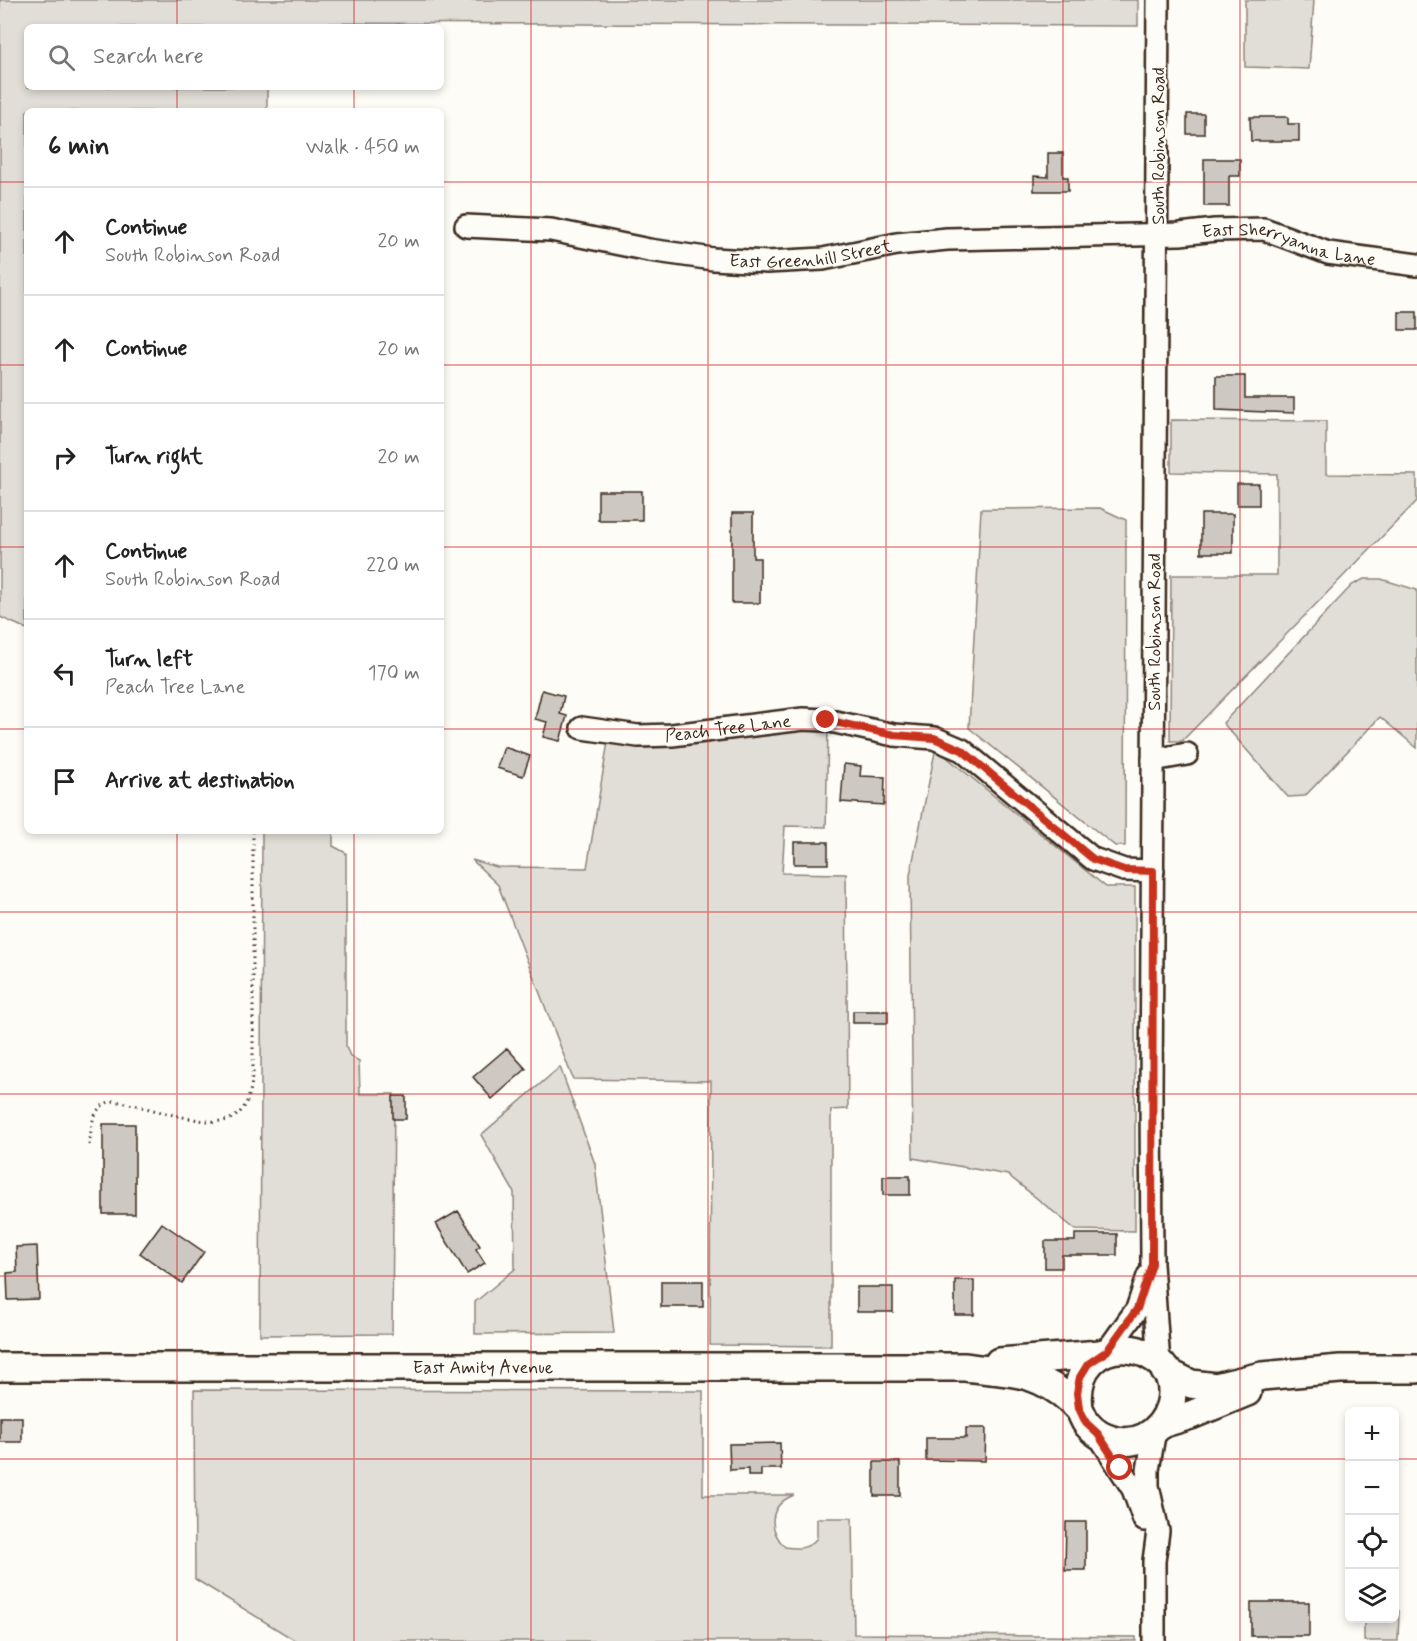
<!DOCTYPE html>
<html lang="en">
<head>
<meta charset="utf-8">
<style>
	:root { --surface:#fff; --page:#f6f6f6; --text:#222; --muted:#767676; --line:#e0e0e0 }
	body { margin:0; font-family:Mynerve,sans-serif; background:var(--page); color:var(--text) }
	.controls { position:absolute; right:18px; bottom:18px; display:grid; overflow:hidden; border-radius:9px; box-shadow:0 3px 9px #0003 }
	.controls button { width:54px; height:54px; display:grid; place-items:center; padding:0; border:0; border-bottom:2px solid var(--line); background:var(--surface); color:var(--text); font:30px sans-serif }
	.stop { position:absolute; width:18px; height:18px; margin:-14px; border:4px solid #c8321e; border-radius:50%; background:#fff }
	.stop.end { background:#c8321e; border-color:#fff; box-shadow:0 2px 6px #0008 }
	.list { margin:0; padding:0; list-style:none }
	h2 { display:flex; justify-content:space-between; align-items:center; height:78px; margin:0; padding:0 24px; font-size:26px }
	h2 small { font-size:20px; font-weight:400; color:var(--muted) }
	.list li { display:grid; grid-template-columns:39px 1fr auto; gap:18px; align-items:center; box-sizing:border-box; height:108px; padding:0 24px; border-top:2px solid var(--line) }
	.list b { display:block; font-size:22px; white-space:nowrap }
	.list p { margin:0; font-size:20px; white-space:nowrap; color:var(--muted) }
	.list em { font-size:20px; font-style:normal; color:var(--muted) }
	.icon { flex:none; width:33px; height:33px; fill:none; stroke:currentColor; stroke-width:2; stroke-linecap:round; stroke-linejoin:round }
	.map { position:relative; flex:none; width:1417px; height:1641px; overflow:hidden }
	.search { position:absolute; background:var(--surface); box-shadow:0 3px 9px #0003; left:24px; top:24px; width:420px; height:66px; display:flex; align-items:center; gap:15px; box-sizing:border-box; padding:0 21px; border-radius:9px; color:var(--muted); font-size:22px }
	.panel { position:absolute; background:var(--surface); box-shadow:0 3px 9px #0003; left:24px; top:108px; width:420px; height:726px; border-radius:9px }
	.map>svg:first-child { display:block }
</style>
</head>
<body>
<div class="map">
<svg width="1417" height="1641" viewBox="0 0 1417 1641">
	<rect width="100%" height="100%" fill="#fdfcf7"/>
	<filter id="ink" filterUnits="userSpaceOnUse"><feTurbulence type="fractalNoise" baseFrequency=".0167" numOctaves="2"/><feDisplacementMap in="SourceGraphic" scale="12" xChannelSelector="R" yChannelSelector="G"/><feConvolveMatrix kernelMatrix="1 2 1 2 8 2 1 2 1" color-interpolation-filters="sRGB"/></filter>
	<g filter="url(#ink)">
		<!-- green -->
		<path fill="#e1ded7" stroke="#8e847a" stroke-width="1.5" d="M0,0H1138V26L268,23L267,27H27V87H267V111H27V629L0,617Z
			M1245,0H1314L1309,69L1245,67Z
			M1171,420L1326,421V474L1417,475V501L1182,741H1170L1171,575H1277V474L1171,472Z
			M1100,508L1126,520L1125,846H1115L969,728L981,509Z
			M1364,579H1381L1417,590V748L1380,717L1305,796L1288,797L1223,723L1352,585Z
			M797,727L828,728L826,827L785,826L782,873L846,874L848,1109L831,1110V1346L710,1345L711,1081L573,1079L498,885L472,860L497,867L587,868L608,742L651,746Z
			M935,752L944,755L1106,887H1135V1231L1076,1230L1008,1175L913,1158L910,875Z
			M262,831H333V846L346,853V1047L350,1056L359,1061L360,1094H394L392,1334L260,1335Z
			M560,1067L595,1164L614,1333L475,1334V1302L515,1269L514,1192L481,1135Z
			M194,1390L703,1391V1495H794C769,1505 767,1528 785,1547C799,1549 808,1549 817,1538V1518H852L854,1634L1136,1637V1641H296L195,1579Z
			M1395,1611H1399L1398,1641H1364V1619L1394,1618Z"/>
		<!-- building -->
		<path fill="#cdc8c2" stroke="#3b2a1e" stroke-width="1.5" d="M1187,114H1204V134H1187Z
			M1250,117H1288V124H1299V141H1251Z
			M1048,153H1063V177H1068V191H1034V176L1048,177Z
			M1204,159H1240V176H1229V206H1204Z
			M1399,312H1417V330H1399Z
			M1216,376H1245V398H1294V413L1216,410Z
			M1237,484H1259V505H1237Z
			M598,491H642V520H598Z
			M732,513H753V558H760V603H732Z
			M1201,514H1233V553H1201Z
			M542,690L564,696L560,714L567,716L560,741L543,737L547,722L535,719Z
			M504,747L530,756L523,776L497,768Z
			M844,764L861,766L860,776L885,777L884,805L841,802Z
			M794,842H828V864H794Z
			M853,1011H888V1023H853Z
			M507,1048L526,1069L492,1099L473,1077Z
			M393,1096H406V1119H393Z
			M103,1124H135V1214H103Z
			M883,1176H910V1195H883Z
			M458,1211L480,1246L476,1249L485,1263L467,1274L436,1224Z
			M162,1223L204,1252L182,1283L140,1253Z
			M1075,1234H1117V1255H1062V1268H1045V1241H1075Z
			M37,1246L39,1299L8,1300L7,1273L17,1272L16,1247Z
			M955,1280H974V1315H955Z
			M661,1281H703V1307H661Z
			M857,1287H893V1312H857Z
			M0,1417H22V1442H0Z
			M966,1428H986L985,1461L926,1460V1438H966Z
			M780,1443L781,1469H761V1476H748V1469L730,1470L729,1444Z
			M874,1462H900V1496H874Z
			M1066,1522H1086V1570H1065Z
			M1251,1602H1309V1636H1251Z"/>
		<g fill="none" stroke-linecap="round" stroke-linejoin="round">
			<!-- minor casing -->
			<g stroke="#3b2a1e" stroke-width="26">
				<g id="minor">
					<path d="M1158,0L1151,1094L1152,1264L1159,1364"/>
					<path id="s1" d="M466,226L551,230L649,250L713,259L767,262L823,259L897,244L947,239L1180,234L1215,230L1264,229L1328,253L1417,265"/>
					<path id="s2" d="M582,728L638,736L672,735L803,719L826,720L894,735L934,738L962,750L1093,859L1124,870L1153,871"/>
					<path d="M1153,760L1187,754"/>
					<path d="M1107,1351L1137,1309L1148,1276"/>
					<path d="M1098,1434L1133,1489L1144,1520"/>
					<path d="M1154,1641V1561L1158,1531L1148,1486V1470L1155,1430"/>
				</g>
			</g>
			<!-- major casing -->
			<g stroke="#3b2a1e" stroke-width="32">
				<g id="major">
					<path d="M999,1362L1100,1354"/>
					<path id="s3" d="M0,1367H965C989,1371 1019,1370 1041,1381C1054,1387 1068,1397 1078,1408C1082,1412 1083,1419 1087,1424C1100,1440 1125,1447 1145,1437C1157,1431 1166,1419 1170,1406C1189,1339 1068,1320 1079,1409"/>
					<path d="M1165,1371L1191,1384L1216,1387L1262,1376L1340,1369H1417"/>
					<path d="M1161,1424L1191,1415L1247,1392"/>
				</g>
			</g>
			<!-- path -->
			<path stroke="#3b2a1e" stroke-width="3" stroke-dasharray="1.5 4.5" stroke-linecap="butt" d="M89,1145C92,1126 91,1107 112,1101C140,1103 212,1132 234,1117C250,1107 251,1088 253,1072V831"/>
			<!-- minor -->
			<use href="#minor" stroke="#fdfcf7" stroke-width="21"/>
			<!-- major -->
			<use href="#major" stroke="#fdfcf7" stroke-width="27"/>
		</g>
	</g>
	<g fill="none" stroke-linecap="round" stroke-linejoin="round" filter="url(#ink)">
		<!-- route -->
		<path stroke="#c8321e" stroke-width="8" d="M826,720L894,735L934,738L962,750L1093,859L1124,870L1153,871L1152,1264L1137,1309L1107,1351L1088,1364L1080,1377L1077,1393L1079,1408L1086,1423L1098,1434L1120,1468"/>
	</g>
	<!-- grid -->
	<path fill="none" stroke="#d62828" stroke-width="1.5" stroke-opacity="0.55" d="M177,0V27M354,0V27M531,0V1641M708,0V1641M886,0V1641M1063,0V1641M1240,0V1641M177,87V111M354,87V111M0,182H27M441,182H1417M0,365H27M441,365H1417M0,547H27M441,547H1417M0,729H27M441,729H1417M177,831V1641M354,831V1641M0,912H1417M0,1094H1417M0,1276H1417M0,1459H1350M1394,1459H1417"/>
	<g text-anchor="middle" stroke-width="5" stroke-linejoin="round" paint-order="stroke">
		<!-- street labels -->
		<g font-size="18" fill="#3b2a1e" stroke="#fdfcf7">
			<text transform="translate(1158 146) rotate(-90)" y="6">South Robinson Road</text>
			<text dy="6" stroke="none"><textPath href="#s1" startOffset="830">East Sherryanna Lane</textPath></text>
			<text dy="6" stroke="none"><textPath href="#s1" startOffset="348">East Greenhill Street</textPath></text>
			<text transform="translate(1154 632) rotate(-90)" y="6">South Robinson Road</text>
			<text dy="6" stroke="none"><textPath href="#s2" startOffset="147">Peach Tree Lane</textPath></text>
			<text dy="6" stroke="none"><textPath href="#s3" startOffset="483">East Amity Avenue</textPath></text>
		</g>
	</g>
</svg>
<div class="controls">
<button>+</button>
<button>−</button>
<button><svg class="icon" aria-label="locate" viewBox="0 0 24 24"><circle cx="12" cy="12" r="6"/><path d="M12 2v4M12 18v4M2 12h4M18 12h4"/></svg></button>
<button><svg class="icon" aria-label="layers" viewBox="0 0 24 24"><path d="M12 4l9 5-9 5-9-5zM3 14l9 5 9-5"/></svg></button>
</div>
<div class="stop" style="left:1120px;top:1468px"></div>
<div class="stop end" style="left:826px;top:720px"></div>
<div class="search"><svg class="icon" aria-label="search" viewBox="0 0 24 24"><circle cx="10" cy="10" r="6"/><path d="M15 15l6 6"/></svg>Search here</div>
<section class="panel">
<h2>6 min<small>Walk · 450 m</small></h2>
<ul class="list">
<li><svg class="icon" aria-label="ahead" viewBox="0 0 24 24"><path d="M12 20V5M6 11l6-6 6 6"/></svg><div><b>Continue</b><p>South Robinson Road</p></div><em>20 m</em></li>
<li><svg class="icon" aria-label="ahead" viewBox="0 0 24 24"><path d="M12 20V5M6 11l6-6 6 6"/></svg><div><b>Continue</b></div><em>20 m</em></li>
<li><svg class="icon" aria-label="right" viewBox="0 0 24 24"><path d="M7 20v-9h11M14 6l5 5-5 5"/></svg><div><b>Turn right</b></div><em>20 m</em></li>
<li><svg class="icon" aria-label="ahead" viewBox="0 0 24 24"><path d="M12 20V5M6 11l6-6 6 6"/></svg><div><b>Continue</b><p>South Robinson Road</p></div><em>220 m</em></li>
<li><svg class="icon" aria-label="left" viewBox="0 0 24 24"><path d="M17 20v-9H6M10 6l-5 5 5 5"/></svg><div><b>Turn left</b><p>Peach Tree Lane</p></div><em>170 m</em></li>
<li><svg class="icon" aria-label="arrive" viewBox="0 0 24 24"><path d="M6 21V4h12l-3 4 3 4H6"/></svg><div><b>Arrive at destination</b></div></li>
</ul>
</section>
</div>
</body>
</html>
